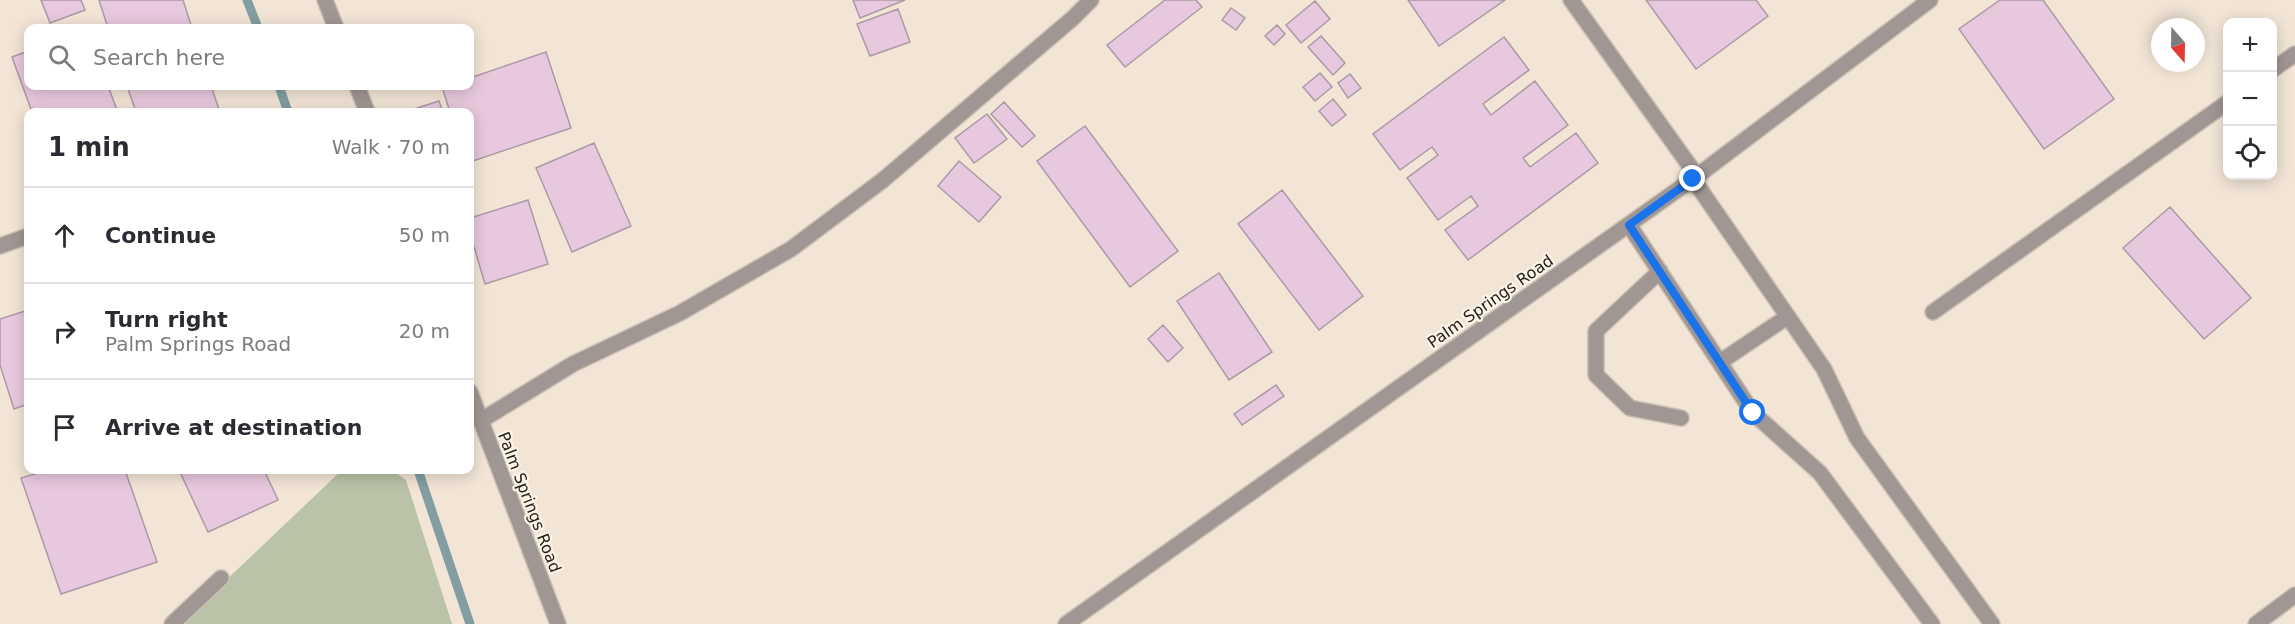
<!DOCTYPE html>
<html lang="en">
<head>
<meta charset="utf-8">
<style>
	:root { --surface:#fff; --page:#f7f7f7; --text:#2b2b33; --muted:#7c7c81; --line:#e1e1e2 }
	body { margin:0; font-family:"DejaVu Sans",sans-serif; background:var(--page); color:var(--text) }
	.controls { position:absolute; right:18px; top:18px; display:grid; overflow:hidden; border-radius:12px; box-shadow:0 3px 15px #0003 }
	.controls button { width:54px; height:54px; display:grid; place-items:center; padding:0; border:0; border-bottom:2px solid var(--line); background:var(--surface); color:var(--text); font:30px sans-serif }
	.compass { position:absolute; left:2151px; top:18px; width:54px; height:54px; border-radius:50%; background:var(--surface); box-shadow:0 3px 15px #0003; rotate:160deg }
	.stop { position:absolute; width:18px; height:18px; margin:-14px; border:4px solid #1a73e8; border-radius:50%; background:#fff }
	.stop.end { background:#1a73e8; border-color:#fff; box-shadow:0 2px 6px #0008 }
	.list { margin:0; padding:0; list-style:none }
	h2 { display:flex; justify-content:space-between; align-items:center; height:78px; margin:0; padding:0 24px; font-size:26px }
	h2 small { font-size:20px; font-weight:400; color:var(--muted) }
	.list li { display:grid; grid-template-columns:39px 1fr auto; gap:18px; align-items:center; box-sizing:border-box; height:96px; padding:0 24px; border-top:2px solid var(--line) }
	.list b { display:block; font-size:22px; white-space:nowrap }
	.list p { margin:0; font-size:20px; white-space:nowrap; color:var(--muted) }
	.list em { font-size:20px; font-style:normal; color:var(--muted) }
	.icon { flex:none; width:33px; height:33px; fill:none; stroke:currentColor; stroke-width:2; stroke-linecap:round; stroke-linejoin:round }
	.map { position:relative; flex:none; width:2295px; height:624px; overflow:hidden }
	.search { position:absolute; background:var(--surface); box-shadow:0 3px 15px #0003; left:24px; top:24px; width:450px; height:66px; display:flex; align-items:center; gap:15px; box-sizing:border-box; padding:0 21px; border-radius:12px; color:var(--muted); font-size:22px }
	.panel { position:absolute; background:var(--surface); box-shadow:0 3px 15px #0003; left:24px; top:108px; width:450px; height:366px; border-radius:12px }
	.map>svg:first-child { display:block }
</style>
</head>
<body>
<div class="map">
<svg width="2295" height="624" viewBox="0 0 2295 624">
	<rect width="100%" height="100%" fill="#f2e5d6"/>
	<!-- green -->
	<path fill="#bac2a8" d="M342,470H392L406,480L452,624H180Z"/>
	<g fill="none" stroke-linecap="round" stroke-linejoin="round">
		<!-- stream -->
		<path stroke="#829ea3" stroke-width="9" d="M247,0L258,28
			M279,86L288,112
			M418,470L470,624"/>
	</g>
	<!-- building -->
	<path fill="#e8c8de" stroke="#aa9aa5" stroke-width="1.5" d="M41,0H81L85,10L50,23Z
		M99,0H183L192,28H108Z
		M853,0H905L860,18Z
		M1165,0H1196L1202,7L1125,67L1107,45Z
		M1408,0H1505L1439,46Z
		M1646,0H1756L1768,16L1696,69Z
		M2000,0H2043L2114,99L2044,149L1959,29Z
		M1315,1L1330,19L1301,43L1286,25Z
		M1231,8L1245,18L1236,30L1222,20Z
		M898,9L910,42L870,56L857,24Z
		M1277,25L1285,34L1274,45L1265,36Z
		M1321,36L1345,63L1333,75L1308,47Z
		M1504,37L1529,70L1483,104L1491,115L1535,81L1568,125L1523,158L1530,167L1576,133L1598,163L1468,260L1445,230L1478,206L1471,196L1438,220L1407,178L1438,155L1432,147L1400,170L1373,134Z
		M28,51V86H108L117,110L111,112H32L12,57Z
		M546,52L571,128L470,162V112H450L442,87L470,86V78Z
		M1320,73L1332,87L1315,101L1303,87Z
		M1350,74L1361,88L1348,98L1338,83Z
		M127,86H211L220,112H136Z
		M1333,99L1346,115L1332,126L1319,111Z
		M439,101L443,112H405Z
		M1004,102L1035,136L1022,147L991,114Z
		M987,114L1007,139L974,163L955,138Z
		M1085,126L1178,251L1130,287L1037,161Z
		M594,143L631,226L572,252L536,168Z
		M959,161L1001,197L979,222L938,186Z
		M1282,190L1363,296L1319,330L1238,224Z
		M528,200L548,264L485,284L470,233V218Z
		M2170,207L2251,298L2204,339L2123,248Z
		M1219,273L1272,352L1229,380L1177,301Z
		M28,310V404L14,409L0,365V319Z
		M1163,325L1183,348L1168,362L1148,339Z
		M1276,385L1284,396L1242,425L1234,414Z
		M48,470H125L157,562L61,594L21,478Z
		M179,470H264L278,500L208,532Z"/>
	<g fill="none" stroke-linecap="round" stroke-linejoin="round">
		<!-- minor casing -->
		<g stroke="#ccc1b4" stroke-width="18">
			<path id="minor" d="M325,0L336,28
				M1571,0L1697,176
				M2272,70L2295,54
				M357,86L367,112
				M1693,179L1824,369L1857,438L1992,624
				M1629,225L1753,413L1820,473L1932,624
				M0,246L28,236
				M1660,271L1596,331V375L1630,408L1681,418
				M1933,312L2228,102
				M1720,362L1787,317
				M470,392L558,624
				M480,421L573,364L680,313L791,249L883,180L1073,18L1091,0
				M172,624L221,578
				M1066,624L1697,176L1930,0
				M2256,624L2295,595"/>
		</g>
		<!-- minor -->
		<use href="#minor" stroke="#a09794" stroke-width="15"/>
	</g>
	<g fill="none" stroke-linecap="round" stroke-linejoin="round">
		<!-- route -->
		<path stroke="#1a73e8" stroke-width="8" d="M1693,179L1629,225L1753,413"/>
	</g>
	<g text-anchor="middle" stroke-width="4.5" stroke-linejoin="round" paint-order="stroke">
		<!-- street labels -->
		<g font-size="16" fill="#211d17" stroke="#fdf3e7">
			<text transform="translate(1490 301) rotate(-35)" y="6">Palm Springs Road</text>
			<text transform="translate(530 502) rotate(69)" y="6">Palm Springs Road</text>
		</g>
	</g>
</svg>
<div class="controls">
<button>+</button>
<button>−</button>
<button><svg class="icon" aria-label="locate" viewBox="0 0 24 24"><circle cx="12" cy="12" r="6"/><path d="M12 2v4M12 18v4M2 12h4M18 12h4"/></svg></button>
</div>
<svg class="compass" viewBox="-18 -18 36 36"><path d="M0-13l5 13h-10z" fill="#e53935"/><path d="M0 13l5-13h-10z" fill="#7c7c81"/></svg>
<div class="stop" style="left:1753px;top:413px"></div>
<div class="stop end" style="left:1693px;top:179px"></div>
<div class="search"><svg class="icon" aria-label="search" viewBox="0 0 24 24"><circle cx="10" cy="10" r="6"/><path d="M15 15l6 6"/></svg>Search here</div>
<section class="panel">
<h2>1 min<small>Walk · 70 m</small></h2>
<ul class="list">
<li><svg class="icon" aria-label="ahead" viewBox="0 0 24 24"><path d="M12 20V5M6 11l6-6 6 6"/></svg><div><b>Continue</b></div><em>50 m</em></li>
<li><svg class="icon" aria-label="right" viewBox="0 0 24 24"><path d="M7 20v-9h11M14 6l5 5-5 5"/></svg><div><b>Turn right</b><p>Palm Springs Road</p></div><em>20 m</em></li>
<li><svg class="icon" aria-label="arrive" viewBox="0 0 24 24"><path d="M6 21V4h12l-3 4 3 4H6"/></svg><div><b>Arrive at destination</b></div></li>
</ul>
</section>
</div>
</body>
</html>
